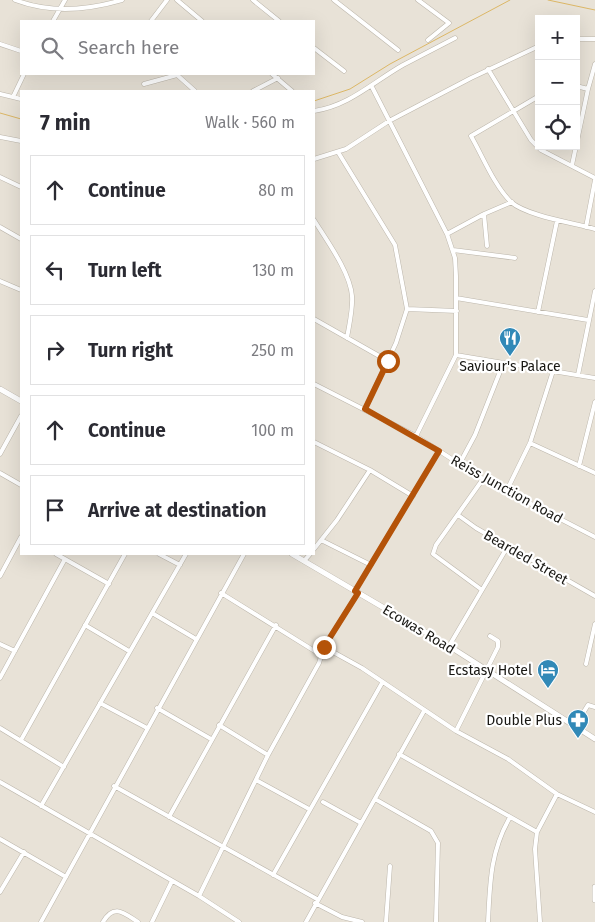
<!DOCTYPE html>
<html lang="en">
<head>
<meta charset="utf-8">
<style>
	:root { --surface:#fff; --page:#f7f7f7; --text:#2b2b33; --muted:#7c7c81; --line:#e1e1e2 }
	body { margin:0; font-family:"Fira Sans",sans-serif; background:var(--page); color:var(--text) }
	.controls { position:absolute; right:15px; top:15px; display:grid; overflow:hidden; border-radius:0px; box-shadow:0 5px 20px #0002 }
	.controls button { width:45px; height:45px; display:grid; place-items:center; padding:0; border:0; border-bottom:1px solid var(--line); background:var(--surface); color:var(--text); font:25px sans-serif }
	.stop { position:absolute; width:15px; height:15px; margin:-11px; border:4px solid #b45309; border-radius:50%; background:#fff }
	.stop.end { background:#b45309; border-color:#fff; box-shadow:0 1px 5px #0008 }
	.list { margin:0; padding:0; list-style:none }
	h2 { display:flex; justify-content:space-between; align-items:center; height:65px; margin:0; padding:0 20px; font-size:21px }
	h2 small { font-size:16px; font-weight:400; color:var(--muted) }
	.list li { display:grid; grid-template-columns:32px 1fr auto; gap:15px; align-items:center; box-sizing:border-box; height:70px; margin:0 10px 10px; padding:0 10px; border:1px solid var(--line); border-radius:0px }
	.list b { display:block; font-size:19px; white-space:nowrap }
	.list em { font-size:16px; font-style:normal; color:var(--muted) }
	.icon { flex:none; width:28px; height:28px; fill:none; stroke:currentColor; stroke-width:2; stroke-linecap:round; stroke-linejoin:round }
	.map { position:relative; flex:none; width:595px; height:922px; overflow:hidden }
	.search { position:absolute; background:var(--surface); box-shadow:0 5px 20px #0002; left:20px; top:20px; width:295px; height:55px; display:flex; align-items:center; gap:12px; box-sizing:border-box; padding:0 18px; border-radius:0px; color:var(--muted); font-size:19px }
	.panel { position:absolute; background:var(--surface); box-shadow:0 5px 20px #0002; left:20px; top:90px; width:295px; height:465px; border-radius:0px }
	.map>svg:first-child { display:block }
</style>
</head>
<body>
<div class="map">
<svg width="595" height="922" viewBox="0 0 595 922">
	<rect width="100%" height="100%" fill="#e8e2d7"/>
	<g fill="none" stroke-linecap="round" stroke-linejoin="round">
		<!-- stream -->
		<path stroke="#dcb766" stroke-width="1" d="M548,0L595,10
			M314,101L350,89L390,64L510,0
			M0,113L21,119"/>
		<!-- street casing -->
		<g stroke="#bcb6ab" stroke-width="5">
			<path id="street" d="M15,0C49,13 88,10 122,0
				M177,0L202,21
				M253,0L279,21
				M334,0L398,50
				M418,0L449,23L428,40
				M53,21L65,0
				M151,21L167,0
				M576,39H595
				M0,44L21,51
				M314,48L344,71
				M488,69L531,140L541,150L595,178
				M176,74L195,91
				M272,74L292,91
				M144,84L177,75
				M576,86L588,89L576,146
				M372,87L447,234L455,258L456,276V355L416,436
				M588,89L595,64
				M253,91L278,78
				M0,94L21,99
				M539,96L471,136C483,157 494,185 511,202C527,216 574,223 595,229
				M13,97L24,74
				M314,111C349,106 373,82 403,65C420,56 438,47 455,38
				M0,137L21,141
				M338,152L395,245L407,309L396,343L365,409
				M314,159L346,149L389,121L471,78L539,46
				M572,165L576,146
				M0,177L21,187
				M484,214L487,246
				M314,220C327,241 350,272 352,296C353,310 349,325 347,338
				M0,227L21,239
				M586,227L595,180
				M447,234L484,214L512,202
				M453,250L515,258
				M0,281L21,290
				M456,298L588,320
				M407,309L457,311
				M538,312L557,221
				M314,319L388,361
				M456,355L595,378
				M578,375L595,291
				M314,384L416,436L483,479L595,537
				M314,442L370,470L413,496
				M530,443L595,473
				M0,454L21,416
				M460,463L475,435L503,364
				M579,466L595,402
				M0,473L21,485
				M506,492L530,443L553,371
				M458,515L476,528L595,596
				M321,540L371,565
				M314,549L337,520L370,470
				M56,554L109,584
				M159,554L180,565
				M304,561L310,554
				M0,576L21,537
				M482,590L433,554L436,545L483,479
				M355,591L439,451
				M221,593L321,655
				M152,613L196,639
				M85,625L129,651
				M0,644L15,651
				M449,646L508,546
				M324,647L362,668L456,731L508,759L557,794L595,812
				M586,664L595,624
				M0,678L65,559
				M100,703L147,728
				M157,708L211,739
				M219,725L268,755
				M575,726L588,705L595,707
				M0,728L64,767
				M456,731L498,647V641L490,636
				M21,740L125,554
				M399,754L537,832L557,794
				M256,780L309,809
				M0,782L199,896L239,922
				M114,786L317,899
				M375,799L431,831L438,843L436,922
				M323,802L361,823
				M41,806L186,554
				M169,817L276,625
				M537,832L535,849L540,922
				M0,839L66,877
				M273,875L382,683
				M0,892L24,852
				M199,896L268,755L319,663L324,647L358,593
				M315,903L342,917L362,922
				M41,922L244,554
				M103,922C114,903 124,913 138,922
				M152,922L172,881
				M306,922L424,711
				M386,922L390,866
				M488,922C490,884 490,853 509,819"/>
		</g>
		<!-- secondary casing -->
		<g stroke="#bcb6ab" stroke-width="6">
			<path id="secondary" d="M0,389L21,401
				M292,554L449,646L595,739
				M595,887V900"/>
		</g>
		<!-- street -->
		<use href="#street" stroke="#fff" stroke-width="4"/>
		<!-- secondary -->
		<use href="#secondary" stroke="#fff" stroke-width="5"/>
	</g>
	<g fill="none" stroke-linecap="round" stroke-linejoin="round">
		<!-- route -->
		<path stroke="#b45309" stroke-width="6" d="M324,647L358,593L355,591L439,451L365,409L388,361"/>
	</g>
	<!-- icons -->
	<defs>
		<g id="restaurant-pin" transform="scale(1.125)"><path d="M0 17L-7.5 6A9.5 9.5 0 1 1 7.5 6Z" fill="#3189b7" stroke="#fff"/><path d="M-5-6h1v4h1v-4h1v4h1v-4h1v5L-1.5 .5V6h-2V.5L-5-1ZM5-6V6H3V1.5H1.5Q1.5-4 5-6Z" fill="#fff"/></g>
		<g id="hotel-pin" transform="scale(1.125)"><path d="M0 17L-7.5 6A9.5 9.5 0 1 1 7.5 6Z" fill="#3189b7" stroke="#fff"/><path d="M-6-4.5h1.5V1H6V5H4.5V3h-9V5H-6ZM-4 0a1.8 1.8 0 1 1 3.6 0ZM.5 0V-2.5h3Q6-2.5 6 0Z" fill="#fff"/></g>
		<g id="pharmacy-pin" transform="scale(1.125)"><path d="M0 17L-7.5 6A9.5 9.5 0 1 1 7.5 6Z" fill="#3189b7" stroke="#fff"/><path d="M-2-6h4v4h4v4h-4v4h-4v-4h-4v-4h4Z" fill="#fff"/></g>
	</defs>
	<g fill-rule="evenodd">
		<use href="#restaurant-pin" x="510" y="338"/>
		<use href="#hotel-pin" x="548" y="670"/>
		<use href="#pharmacy-pin" x="578" y="720"/>
	</g>
	<g text-anchor="middle" stroke-width="4.5" stroke-linejoin="round" paint-order="stroke">
		<!-- poi labels -->
		<g font-size="14" fill="#181713" stroke="#fff" text-anchor="end">
			<text x="510" y="371" text-anchor="middle">Saviour's Palace</text>
			<text x="532" y="675">Ecstasy Hotel</text>
			<text x="562" y="725">Double Plus</text>
		</g>
		<!-- street labels -->
		<g font-size="14" fill="#181713" stroke="#fff">
			<text transform="translate(507 489) rotate(29)" y="5">Reiss Junction Road</text>
			<text transform="translate(526 557) rotate(30)" y="5">Bearded Street</text>
			<text transform="translate(419 629) rotate(31)" y="5">Ecowas Road</text>
		</g>
	</g>
</svg>
<div class="controls">
<button>+</button>
<button>−</button>
<button><svg class="icon" aria-label="locate" viewBox="0 0 24 24"><circle cx="12" cy="12" r="6"/><path d="M12 2v4M12 18v4M2 12h4M18 12h4"/></svg></button>
</div>
<div class="stop" style="left:388px;top:361px"></div>
<div class="stop end" style="left:324px;top:647px"></div>
<div class="search"><svg class="icon" aria-label="search" viewBox="0 0 24 24"><circle cx="10" cy="10" r="6"/><path d="M15 15l6 6"/></svg>Search here</div>
<section class="panel">
<h2>7 min<small>Walk · 560 m</small></h2>
<ul class="list">
<li><svg class="icon" aria-label="ahead" viewBox="0 0 24 24"><path d="M12 20V5M6 11l6-6 6 6"/></svg><div><b>Continue</b></div><em>80 m</em></li>
<li><svg class="icon" aria-label="left" viewBox="0 0 24 24"><path d="M17 20v-9H6M10 6l-5 5 5 5"/></svg><div><b>Turn left</b></div><em>130 m</em></li>
<li><svg class="icon" aria-label="right" viewBox="0 0 24 24"><path d="M7 20v-9h11M14 6l5 5-5 5"/></svg><div><b>Turn right</b></div><em>250 m</em></li>
<li><svg class="icon" aria-label="ahead" viewBox="0 0 24 24"><path d="M12 20V5M6 11l6-6 6 6"/></svg><div><b>Continue</b></div><em>100 m</em></li>
<li><svg class="icon" aria-label="arrive" viewBox="0 0 24 24"><path d="M6 21V4h12l-3 4 3 4H6"/></svg><div><b>Arrive at destination</b></div></li>
</ul>
</section>
</div>
</body>
</html>
